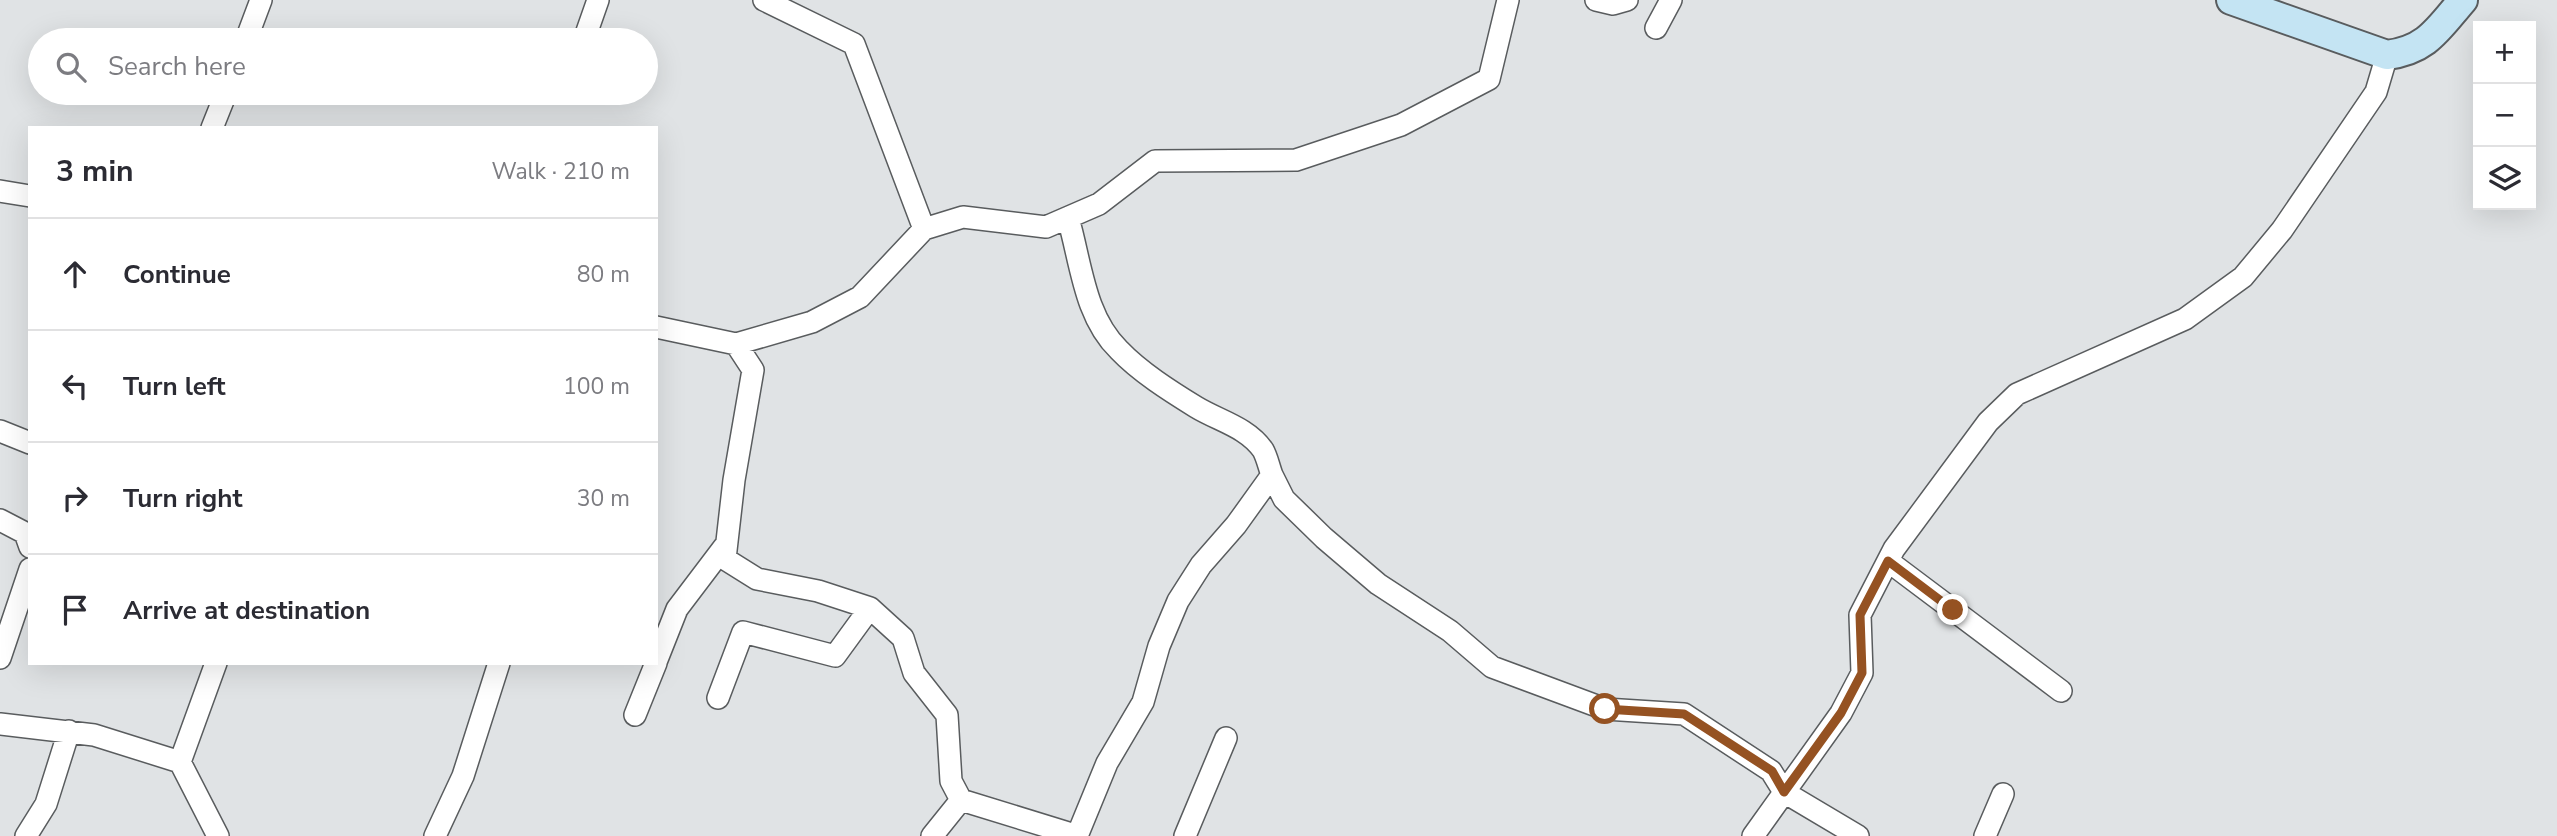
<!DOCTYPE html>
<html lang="en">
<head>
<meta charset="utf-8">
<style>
	:root { --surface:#fff; --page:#f2f2f3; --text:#2b2b33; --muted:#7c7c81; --line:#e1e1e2 }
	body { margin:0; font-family:"Nunito Sans",sans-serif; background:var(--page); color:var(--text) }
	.controls { position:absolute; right:21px; top:21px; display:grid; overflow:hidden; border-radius:0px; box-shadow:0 7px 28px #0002 }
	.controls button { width:63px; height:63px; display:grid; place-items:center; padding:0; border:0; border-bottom:2px solid var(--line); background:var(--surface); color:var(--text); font:35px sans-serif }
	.stop { position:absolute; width:21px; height:21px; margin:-16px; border:5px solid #955222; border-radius:50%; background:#fff }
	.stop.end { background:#955222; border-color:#fff; box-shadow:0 2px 7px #0008 }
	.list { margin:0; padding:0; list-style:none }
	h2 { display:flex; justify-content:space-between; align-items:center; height:91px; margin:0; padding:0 28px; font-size:30px }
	h2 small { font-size:23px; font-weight:400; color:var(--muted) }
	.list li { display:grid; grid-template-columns:46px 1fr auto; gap:21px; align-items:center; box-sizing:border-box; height:112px; padding:0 28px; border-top:2px solid var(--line) }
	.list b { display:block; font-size:26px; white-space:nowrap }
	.list em { font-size:23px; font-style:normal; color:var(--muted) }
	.icon { flex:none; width:38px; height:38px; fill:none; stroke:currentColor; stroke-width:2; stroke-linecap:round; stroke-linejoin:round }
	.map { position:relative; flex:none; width:2557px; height:836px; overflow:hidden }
	.search { position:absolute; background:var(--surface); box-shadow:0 7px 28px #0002; left:28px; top:28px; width:630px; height:77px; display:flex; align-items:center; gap:18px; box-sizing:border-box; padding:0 24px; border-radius:38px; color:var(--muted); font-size:26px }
	.panel { position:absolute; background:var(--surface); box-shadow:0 7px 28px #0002; left:28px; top:126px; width:630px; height:539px; border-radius:0px }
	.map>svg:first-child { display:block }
</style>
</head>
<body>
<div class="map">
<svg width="2557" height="836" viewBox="0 0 2557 836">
	<rect width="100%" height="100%" fill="#e0e3e5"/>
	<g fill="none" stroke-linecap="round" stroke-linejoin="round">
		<!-- street casing -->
		<g stroke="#595c5e" stroke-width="24">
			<path id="street" d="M764,0L854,44L924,229
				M1596,0L1613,4L1627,0
				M1656,28L1671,0
				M246,40L261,0
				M584,40L598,0
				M212,128L226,93
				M0,191L30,196
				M1068,218C1081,262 1084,316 1119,350C1140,372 1170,391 1196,407C1219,421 1247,427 1263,450C1267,457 1269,467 1272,475L1236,525L1201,565L1178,601L1159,646L1143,702L1107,763L1077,836
				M656,327L736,344L812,322L860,297L924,229L963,217L1046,227L1099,204L1155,161L1296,160L1401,125L1489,79L1508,0
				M736,344L753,370L734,480L725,559L757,579L818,591L870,608L903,638L914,673L947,715L951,781L961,800L1078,836
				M0,431L30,443
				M1272,475L1284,499L1324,538L1378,584L1450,631L1492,667L1605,709L1684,714L1771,771L1784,792L1858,836
				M0,520L25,533L30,547
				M1888,561L2061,691
				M0,658L30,569
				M656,662L677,609L724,547
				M718,698L743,632L835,656L870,608
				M635,715L656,663
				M0,724L94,735L180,762L216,663
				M180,762L218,836
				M26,836L46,804L69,731
				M435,836L463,776L499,663
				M932,836L961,800
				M1185,836L1226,738
				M1753,836L1841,713L1862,673L1860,615L1894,549L1988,422L2017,394L2185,319L2243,277L2282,230L2376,92L2387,55
				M1985,836L2003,794"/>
		</g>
		<!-- secondary casing -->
		<g stroke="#595c5e" stroke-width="32">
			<path id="secondary" d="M2231,0L2387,55C2427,50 2438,29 2463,0"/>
		</g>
		<!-- street -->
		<use href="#street" stroke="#fff" stroke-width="21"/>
		<!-- secondary -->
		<use href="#secondary" stroke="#c4e4f3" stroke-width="28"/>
	</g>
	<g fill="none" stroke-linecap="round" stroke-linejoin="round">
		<!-- route -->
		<path stroke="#955222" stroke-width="9" d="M1605,709L1684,714L1772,771L1784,792L1841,713L1862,673L1860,615L1888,561L1953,610"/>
	</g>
</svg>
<div class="controls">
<button>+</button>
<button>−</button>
<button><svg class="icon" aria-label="layers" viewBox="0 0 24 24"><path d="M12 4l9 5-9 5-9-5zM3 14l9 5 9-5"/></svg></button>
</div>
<div class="stop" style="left:1605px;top:709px"></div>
<div class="stop end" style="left:1953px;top:610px"></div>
<div class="search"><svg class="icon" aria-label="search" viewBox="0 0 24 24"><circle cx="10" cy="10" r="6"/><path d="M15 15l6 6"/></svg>Search here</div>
<section class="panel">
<h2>3 min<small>Walk · 210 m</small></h2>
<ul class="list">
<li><svg class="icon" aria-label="ahead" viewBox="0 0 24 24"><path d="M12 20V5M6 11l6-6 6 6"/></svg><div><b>Continue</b></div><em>80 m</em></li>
<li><svg class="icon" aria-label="left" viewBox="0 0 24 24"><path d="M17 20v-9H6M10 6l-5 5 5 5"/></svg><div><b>Turn left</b></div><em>100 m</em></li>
<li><svg class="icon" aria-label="right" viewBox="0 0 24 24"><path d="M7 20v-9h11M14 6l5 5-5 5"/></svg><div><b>Turn right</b></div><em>30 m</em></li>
<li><svg class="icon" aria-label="arrive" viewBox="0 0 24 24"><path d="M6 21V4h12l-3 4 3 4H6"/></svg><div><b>Arrive at destination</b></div></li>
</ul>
</section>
</div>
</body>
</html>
